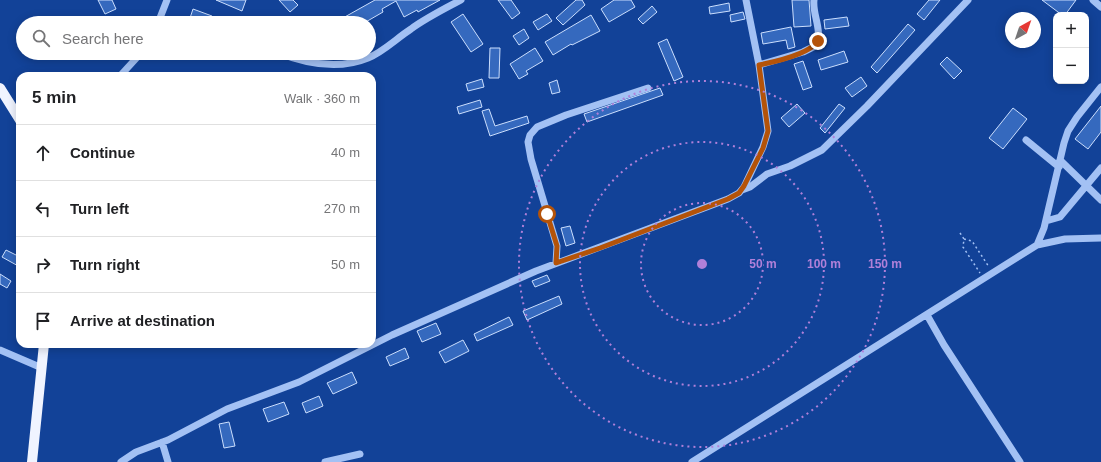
<!DOCTYPE html>
<html lang="en">
<head>
<meta charset="utf-8">
<style>
	:root { --surface:#fff; --page:#f6f6f6; --text:#202124; --muted:#757577; --line:#e0e0e0 }
	body { margin:0; font-family:Helvetica,sans-serif; background:var(--page); color:var(--text) }
	.controls { position:absolute; right:12px; top:12px; display:grid; overflow:hidden; border-radius:8px; box-shadow:0 2px 10px #0003 }
	.controls button { width:36px; height:36px; display:grid; place-items:center; padding:0; border:0; border-bottom:1px solid var(--line); background:var(--surface); color:var(--text); font:20px sans-serif }
	.compass { position:absolute; left:1005px; top:12px; width:36px; height:36px; border-radius:50%; background:var(--surface); box-shadow:0 2px 10px #0003; rotate:40deg }
	.stop { position:absolute; width:12px; height:12px; margin:-9px; border:3px solid #b45309; border-radius:50%; background:#fff }
	.stop.end { background:#b45309; border-color:#fff; box-shadow:0 1px 4px #0008 }
	.list { margin:0; padding:0; list-style:none }
	h2 { display:flex; justify-content:space-between; align-items:center; height:52px; margin:0; padding:0 16px; font-size:17px }
	h2 small { font-size:13px; font-weight:400; color:var(--muted) }
	.list li { display:grid; grid-template-columns:26px 1fr auto; gap:12px; align-items:center; box-sizing:border-box; height:56px; padding:0 16px; border-top:1px solid var(--line) }
	.list b { display:block; font-size:15px; white-space:nowrap }
	.list em { font-size:13px; font-style:normal; color:var(--muted) }
	.icon { flex:none; width:22px; height:22px; fill:none; stroke:currentColor; stroke-width:2; stroke-linecap:round; stroke-linejoin:round }
	.map { position:relative; flex:none; width:1101px; height:462px; overflow:hidden }
	.search { position:absolute; background:var(--surface); box-shadow:0 2px 10px #0003; left:16px; top:16px; width:360px; height:44px; display:flex; align-items:center; gap:10px; box-sizing:border-box; padding:0 14px; border-radius:22px; color:var(--muted); font-size:15px }
	.panel { position:absolute; background:var(--surface); box-shadow:0 2px 10px #0003; left:16px; top:72px; width:360px; height:276px; border-radius:12px }
	.map>svg:first-child { display:block }
</style>
</head>
<body>
<div class="map">
<svg width="1101" height="462" viewBox="0 0 1101 462">
	<rect width="100%" height="100%" fill="#124298"/>
	<!-- building -->
	<path fill="#3569be" stroke="#cbdefd" d="M98,0H112L116,9L105,14Z
		M216,0H246L242,11Z
		M279,0H293L298,5L290,12Z
		M375,0H440L418,12L417,10L404,17L396,1L382,9L383,12L364,23H334Z
		M498,0H511L520,13L512,19Z
		M576,0H582L585,5L563,25L556,18Z
		M614,0H631L635,7L609,22L601,9Z
		M792,0H809L811,26L794,27Z
		M929,0H940L924,20L917,14Z
		M1042,0H1076L1065,15H1062Z
		M729,3L730,11L710,14L709,7Z
		M652,6L657,12L643,24L638,19Z
		M193,9L212,16L209,23H203L190,18Z
		M743,12L745,19L731,22L730,15Z
		M463,14L483,44L471,52L451,22Z
		M547,14L552,21L538,30L533,22Z
		M591,15L600,31L572,45L571,44L553,55L545,42Z
		M847,17L849,26L825,29L824,20Z
		M908,24L915,30L877,73L871,67Z
		M791,27L795,47L788,49L786,40L763,44L761,33Z
		M524,29L529,38L519,45L513,36Z
		M667,39L683,77L674,81L658,43Z
		M490,48H500L499,78H489Z
		M535,48L543,61L526,71L528,74L519,79L510,64Z
		M844,51L848,62L821,70L818,60Z
		M947,57L962,71L954,79L940,64Z
		M803,61L812,87L803,90L794,64Z
		M861,77L867,86L852,97L845,88Z
		M482,79L484,87L468,91L466,84Z
		M557,80L560,92L552,94L549,83Z
		M660,88L663,95L587,122L584,114Z
		M480,100L482,107L459,114L457,107Z
		M797,104L805,113L789,127L781,118Z
		M839,104L845,108L825,133L820,128Z
		M1101,106V132L1088,149L1075,139Z
		M1013,108L1027,119L1003,149L989,138Z
		M489,109L495,126L527,116L529,123L490,136L482,111Z
		M570,226L575,243L566,246L561,228Z
		M6,250L20,257V267L2,257Z
		M0,274L11,281L7,288L0,284Z
		M547,275L550,281L535,287L532,281Z
		M559,296L562,304L527,320L523,311Z
		M509,317L513,325L477,341L474,334Z
		M436,323L441,334L422,342L417,331Z
		M463,340L469,351L445,363L439,352Z
		M405,348L409,358L390,366L386,357Z
		M352,372L357,383L333,394L327,383Z
		M319,396L323,406L306,413L302,403Z
		M284,402L289,414L268,422L263,409Z
		M229,422L235,446L224,448L219,424Z"/>
	<g fill="none" stroke-linecap="round" stroke-linejoin="round">
		<!-- path -->
		<path stroke="#a3c1f4" stroke-width="1.5" stroke-dasharray="2 3" stroke-linecap="butt" d="M960,233L964,239L963,247L980,273
			M964,239L972,241L989,267"/>
		<!-- minor -->
		<path stroke="#a3c1f4" stroke-width="7" d="M1093,0L1101,7
			M158,23L167,0
			M279,53C307,64 339,70 368,58C383,52 397,38 411,29C426,18 444,9 461,0
			M759,65L803,52L815,46C824,32 812,15 814,0
			M120,76L141,53
			M1026,140L1059,167
			M1060,160L1101,200
			M742,190L750,187L767,174L790,166L822,150L867,106L968,0
			M1046,221L1060,217L1101,168
			M1037,245L1044,228L1064,143L1068,131L1077,117L1101,87
			M556,263L557,246L531,159L528,142L530,135L537,127L566,115L648,88
			M927,315L944,345L1020,462
			M0,350L42,368
			M162,442L168,462
			M121,462L136,452L168,440L227,409L299,382L392,335L536,271L728,199L739,193L744,187L763,147L768,131L759,65L746,0
			M325,462L360,454
			M692,462L1037,245L1065,239L1101,238"/>
		<!-- major -->
		<path stroke="#f0f4ff" stroke-width="10" d="M0,88L20,120
			M32,462L44,344"/>
	</g>
	<g fill="none" stroke-linecap="round" stroke-linejoin="round">
		<!-- route -->
		<path stroke="#b45309" stroke-width="5" d="M547,214L557,246L556,263L600,248L728,199L739,193L744,186L763,148L768,131L759,65C774,62 809,54 818,41"/>
	</g>
	<!-- distance rings -->
	<g fill="none" stroke="#b080d9" stroke-width="2" stroke-dasharray="2 4">
		<circle cx="702" cy="264" r="61"/>
		<circle cx="702" cy="264" r="122"/>
		<circle cx="702" cy="264" r="183"/>
	</g>
	<circle cx="702" cy="264" r="6" fill="#b080d9" stroke="#124298" stroke-width="2"/>
	<g font-size="12" text-anchor="middle" font-weight="bold" fill="#b080d9" stroke="#124298" stroke-width="3" stroke-linejoin="round" paint-order="stroke">
		<text x="763" y="268">50 m</text>
		<text x="824" y="268">100 m</text>
		<text x="885" y="268">150 m</text>
	</g>
</svg>
<div class="controls">
<button>+</button>
<button>−</button>
</div>
<svg class="compass" viewBox="-18 -18 36 36"><path d="M0-13l5 13h-10z" fill="#e53935"/><path d="M0 13l5-13h-10z" fill="#757577"/></svg>
<div class="stop" style="left:547px;top:214px"></div>
<div class="stop end" style="left:818px;top:41px"></div>
<div class="search"><svg class="icon" aria-label="search" viewBox="0 0 24 24"><circle cx="10" cy="10" r="6"/><path d="M15 15l6 6"/></svg>Search here</div>
<section class="panel">
<h2>5 min<small>Walk · 360 m</small></h2>
<ul class="list">
<li><svg class="icon" aria-label="ahead" viewBox="0 0 24 24"><path d="M12 20V5M6 11l6-6 6 6"/></svg><div><b>Continue</b></div><em>40 m</em></li>
<li><svg class="icon" aria-label="left" viewBox="0 0 24 24"><path d="M17 20v-9H6M10 6l-5 5 5 5"/></svg><div><b>Turn left</b></div><em>270 m</em></li>
<li><svg class="icon" aria-label="right" viewBox="0 0 24 24"><path d="M7 20v-9h11M14 6l5 5-5 5"/></svg><div><b>Turn right</b></div><em>50 m</em></li>
<li><svg class="icon" aria-label="arrive" viewBox="0 0 24 24"><path d="M6 21V4h12l-3 4 3 4H6"/></svg><div><b>Arrive at destination</b></div></li>
</ul>
</section>
</div>
</body>
</html>
